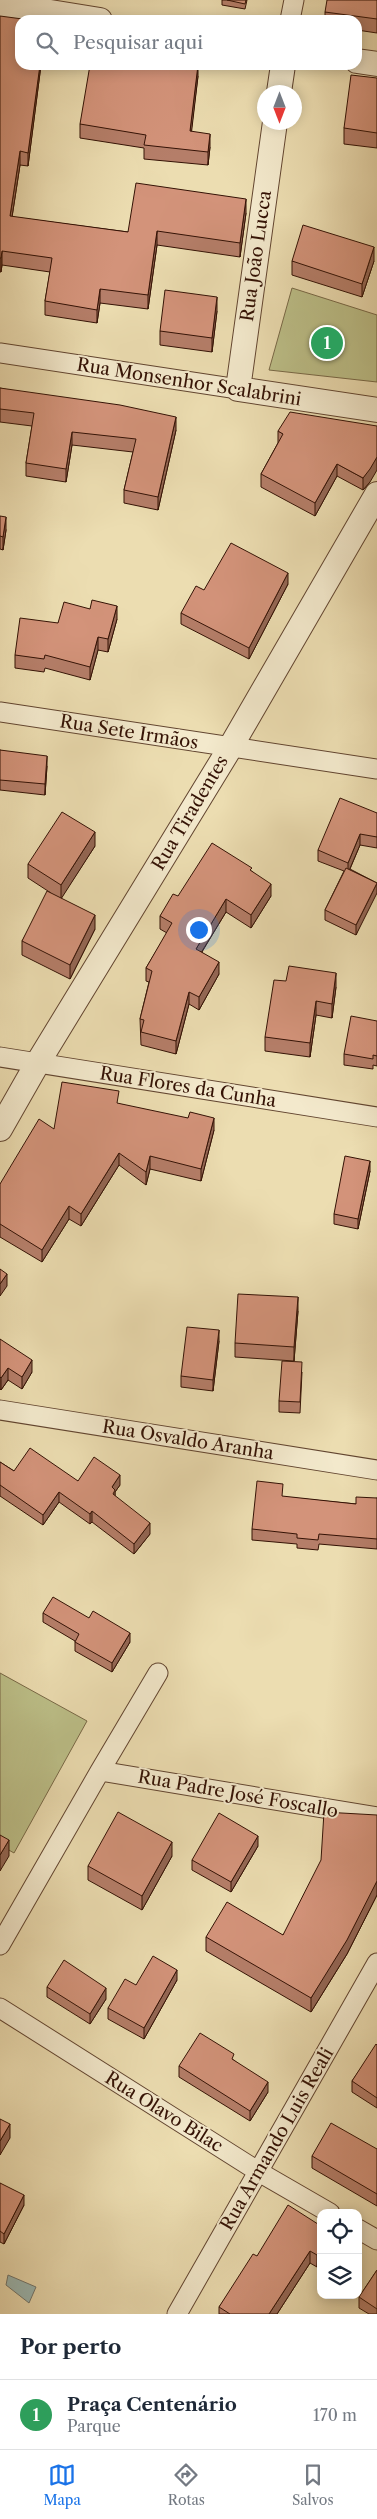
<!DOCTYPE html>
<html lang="pt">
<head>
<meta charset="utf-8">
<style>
	:root { --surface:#fff; --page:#f6f6f7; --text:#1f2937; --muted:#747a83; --line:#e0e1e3; --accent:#1a73e8 }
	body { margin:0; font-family:"Libre Caslon Text",serif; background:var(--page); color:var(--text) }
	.controls { position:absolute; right:15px; bottom:15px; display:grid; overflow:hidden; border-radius:10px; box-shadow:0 2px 12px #0003 }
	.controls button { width:45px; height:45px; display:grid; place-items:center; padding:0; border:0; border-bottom:1px solid var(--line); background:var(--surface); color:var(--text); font:25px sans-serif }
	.compass { position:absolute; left:257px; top:85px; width:45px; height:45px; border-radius:50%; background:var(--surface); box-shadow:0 2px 12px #0003; rotate:180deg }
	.you { position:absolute; left:198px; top:929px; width:18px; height:18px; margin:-12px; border:4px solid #fff; border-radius:50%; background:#1a73e8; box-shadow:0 0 0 8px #1a73e833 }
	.badge { display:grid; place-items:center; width:32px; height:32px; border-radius:50%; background:var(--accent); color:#fff; font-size:16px; font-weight:700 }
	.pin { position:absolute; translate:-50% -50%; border:2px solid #fff; box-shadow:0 1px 5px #0006 }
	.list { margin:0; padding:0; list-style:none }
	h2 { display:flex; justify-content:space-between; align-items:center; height:65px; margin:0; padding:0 20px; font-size:21px }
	h2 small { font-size:16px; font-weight:400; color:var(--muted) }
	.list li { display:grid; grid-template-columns:32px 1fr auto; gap:15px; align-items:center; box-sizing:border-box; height:70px; padding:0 20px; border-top:1px solid var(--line) }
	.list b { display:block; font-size:19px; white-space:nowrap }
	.list p { margin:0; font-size:16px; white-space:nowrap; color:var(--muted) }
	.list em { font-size:16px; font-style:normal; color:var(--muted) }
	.icon { flex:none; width:28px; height:28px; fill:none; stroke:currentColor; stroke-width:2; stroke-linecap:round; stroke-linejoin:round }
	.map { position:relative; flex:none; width:377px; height:2314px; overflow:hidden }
	.search { position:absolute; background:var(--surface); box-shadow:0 2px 12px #0003; left:15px; right:15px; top:15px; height:55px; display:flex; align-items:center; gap:12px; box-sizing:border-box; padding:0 18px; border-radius:15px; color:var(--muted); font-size:19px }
	.sheet { height:135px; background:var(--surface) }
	nav { display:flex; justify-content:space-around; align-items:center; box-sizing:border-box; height:70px; border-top:1px solid var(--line); background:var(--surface); font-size:14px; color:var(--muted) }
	nav a { display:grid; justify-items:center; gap:2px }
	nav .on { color:var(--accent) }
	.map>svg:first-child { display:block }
</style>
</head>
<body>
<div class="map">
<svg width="377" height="2314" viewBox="0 0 377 2314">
	<rect width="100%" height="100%" fill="#ecddb1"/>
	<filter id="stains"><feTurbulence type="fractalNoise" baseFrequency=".004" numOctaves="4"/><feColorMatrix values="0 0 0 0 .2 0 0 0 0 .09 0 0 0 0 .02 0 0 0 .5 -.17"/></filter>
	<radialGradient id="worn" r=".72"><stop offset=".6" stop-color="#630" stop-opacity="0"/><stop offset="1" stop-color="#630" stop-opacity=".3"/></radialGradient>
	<!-- green -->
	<path fill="#bcbf88" stroke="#786846" d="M292,288L377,315V382L269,370Z
		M0,1673L87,1721L14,1853L0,1845Z"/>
	<!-- water -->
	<path fill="#9cbab5" stroke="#72776f" d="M8,2275L36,2287L29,2303L6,2285Z"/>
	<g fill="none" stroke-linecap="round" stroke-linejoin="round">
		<!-- minor casing -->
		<g stroke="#624530" stroke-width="21">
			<path id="minor" d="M290,20L294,0
				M0,353L238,389
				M0,712L377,769
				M0,1057L377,1117
				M0,1410L377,1470
				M100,1771L377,1817
				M0,1945L100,1771L158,1673
				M0,2008L259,2172L330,2213
				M358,2229L377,2240
				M177,2314L377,1963"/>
		</g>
		<!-- tertiary casing -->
		<g stroke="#624530" stroke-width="26">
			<path id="tertiary" d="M0,4L100,20
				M357,61L377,64
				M279,92L283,65
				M275,122L238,389L377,410
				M0,1129L37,1064L230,748L377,494"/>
		</g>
		<!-- minor -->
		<use href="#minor" stroke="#f3e9cc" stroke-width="19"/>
		<!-- tertiary -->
		<use href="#tertiary" stroke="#f3e9cc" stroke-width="24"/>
	</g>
	<!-- wall -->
	<path fill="#b57e69" stroke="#341205" d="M222,0H247L245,9L222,5Z
		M377,0V33L357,30V20H325V12Z
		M0,16L20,65H41L28,166L20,165L12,217L128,232L246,213L240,257L157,245L148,309L100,303L97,323L45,315V301L50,272L2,265L1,272H0Z
		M198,76L191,132L210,147L208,165L144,159V148L80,138V124Z
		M377,78V148L344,144V128Z
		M292,261H374L362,297L292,275Z
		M217,311L212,352L160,345V331Z
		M0,388L176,430L158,510L124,503V490L133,452L72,445L66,482L26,476V463L32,426L0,422Z
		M278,431L370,482L363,490L337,476L315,516L261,487V474L278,443Z
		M0,516L6,530L3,550L0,549Z
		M288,584L249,659L181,624V613L204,590Z
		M117,619L108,652L98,650L90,680L45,668L44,672L15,668V655L58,623Z
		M0,750L47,766L45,795L0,790Z
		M377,813V848L360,845L350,869L377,883L356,935L325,920V910L344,871L318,861V850Z
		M95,846L61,898L95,929L70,979L22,955V941L51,893L28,878V864Z
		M252,871L271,896L251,928L226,912L202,952L219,974L199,1010L189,1004L176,1054L141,1045L140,1019L149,982L146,981V968L167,933L160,929V916L178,896Z
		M336,987L332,1018L316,1015L310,1057L265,1051V1037Z
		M377,1021V1066L373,1065V1069L344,1065V1054Z
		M119,1104L214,1130L201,1181L150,1169L146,1185L119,1165L81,1226L69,1219L42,1262L0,1237V1184L54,1129Z
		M370,1171L358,1229L334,1224V1214Z
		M298,1311L294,1361L235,1357V1343Z
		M0,1339L32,1372L22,1389L8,1380L1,1390L0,1389Z
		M219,1341L213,1391L181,1387V1376Z
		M302,1372L300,1413L279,1412V1401Z
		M0,1462L14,1471L78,1481L120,1485L115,1492V1496L150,1534L134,1554L92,1522L90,1524L59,1502L43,1525L0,1496Z
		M283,1497L356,1504L377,1498V1549L319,1544L318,1550L297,1548V1544L252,1540V1529Z
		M43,1613L130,1642L112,1672L75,1651V1641L43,1622Z
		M377,1815V1895L347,1954L311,2012L206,1951V1937L283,1935Z
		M258,1846L231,1892L192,1870V1860Z
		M172,1856L142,1910L88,1880V1866Z
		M177,1980L144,2039L108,2019V2008L136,1985Z
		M47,1987L106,1999L90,2024L47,1997Z
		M377,2045V2108L352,2092V2081Z
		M234,2060L268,2092L250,2121L179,2077V2066Z
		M377,2149V2206L312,2168V2156Z
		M0,2183L24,2205L4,2244L0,2242Z
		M321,2226L317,2267L310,2263L277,2314H219V2307L257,2256Z
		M377,2270V2314H369L359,2308V2297Z"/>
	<!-- shaded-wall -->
	<path fill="#946755" stroke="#341205" d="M40,65H41L28,166V153Z
		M198,65V76L190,145V131Z
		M210,134V147L208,165V152Z
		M20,151V165L10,230V216Z
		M246,199V213L240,257V243Z
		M157,231V245L148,309V295Z
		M374,247V261L362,297V284Z
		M2,251V265L1,272V258Z
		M100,289V303L97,323V310Z
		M217,297V311L212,352V338Z
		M176,417V430L158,510V497Z
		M72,432V445L66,482V469Z
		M377,457V470L370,482L363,490V478Z
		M337,464V476L315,516V503Z
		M6,517V530L3,550V537Z
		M288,573V584L249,659V648Z
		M117,606V619L108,652V639Z
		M98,637V650L90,680V667Z
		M47,756V766L45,795V784Z
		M95,832V846L61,899V885Z
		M360,834V845L348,873V863Z
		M377,883V893L356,935V925Z
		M271,884V896L251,928V915Z
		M226,899V912L196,961V949Z
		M95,915V929L70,979V965Z
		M219,962V974L199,1010V997Z
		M336,973V987L332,1018V1004Z
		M189,992V1004L176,1054V1041Z
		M316,1001V1015L310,1057V1043Z
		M214,1118V1130L201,1181V1169Z
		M119,1153V1165L81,1226V1214Z
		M150,1156V1169L146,1185V1172Z
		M370,1161V1171L358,1229V1219Z
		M69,1206V1219L42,1262V1250Z
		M7,1274V1286L0,1296V1284Z
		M298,1297V1311L294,1361V1347Z
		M219,1330V1341L213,1391V1380Z
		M32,1360V1372L22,1389V1377Z
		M8,1368V1380L1,1390V1378Z
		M120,1475V1485L115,1492V1500L113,1504L112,1487Z
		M59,1492V1502L43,1525V1515Z
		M92,1511V1522L90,1524V1514Z
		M150,1523V1534L134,1554V1544Z
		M130,1633V1642L112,1672V1663Z
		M258,1836V1846L231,1892V1882Z
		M9,1840V1856L0,1871V1855Z
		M172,1842V1856L142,1910V1896Z
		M377,1881V1895L347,1954L311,2012V1998Z
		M177,1970V1980L144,2039V2028Z
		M106,1988V1999L90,2024V2014Z
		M268,2082V2092L250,2121V2111Z
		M10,2124V2138L0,2155V2141Z
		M24,2195V2205L4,2244V2234Z
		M321,2249V2261L317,2267V2255Z
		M310,2251V2263L277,2314H269Z"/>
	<!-- building -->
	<path fill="#d3937a" stroke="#341205" d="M227,0H246L245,4Z
		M327,0H377V19L325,12Z
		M0,16L30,20H20V65H40L28,153L20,151L10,216L128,232L136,183L246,199L240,243L157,231L148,295L100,289L97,310L45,301L52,258L2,251L1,258H0Z
		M90,65H198L190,131L210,134L208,152L144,145L146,135L80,124Z
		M351,75L377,78V133L344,128Z
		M303,225L374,247L362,284L292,261Z
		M165,290L217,297L212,338L160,331Z
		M0,388L120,405L176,417L158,497L124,490L136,439L72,432L66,469L26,463L34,413L0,409Z
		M290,412L377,426V457L370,469L363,478L337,464L315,503L261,474L283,434L278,431Z
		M0,516L6,517L3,537L0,536Z
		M231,543L288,573L249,648L181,613L196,586L204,590Z
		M92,600L117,606L108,639L98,637L90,667L45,655L44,659L15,655L20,618L58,623L64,602L90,609Z
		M0,750L47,756L45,784L0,780Z
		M340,798L377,813V837L360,834L348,863L318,850Z
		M62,812L95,832L61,885L28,864Z
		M212,843L252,868L250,870L271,884L251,915L226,899L196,949L219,962L199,997L189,992L176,1041L141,1032L144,1020L140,1019L152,971L146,968L172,923L160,916L173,894L178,896Z
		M346,868L377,883L356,925L325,910Z
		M47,891L95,915L70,965L22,941Z
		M289,966L336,973L332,1004L316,1001L310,1043L265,1037L274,980L286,981Z
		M351,1016L377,1021V1056L373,1055V1059L344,1054Z
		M62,1082L119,1091L117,1103L188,1118L190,1112L214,1118L201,1169L150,1156L146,1172L119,1153L81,1214L69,1206L42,1250L0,1224V1184L39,1119L54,1129Z
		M345,1156L370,1161L358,1219L334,1214Z
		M0,1269L7,1274L0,1284Z
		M238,1294L298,1297L294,1347L235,1343Z
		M187,1327L219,1330L213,1380L181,1376Z
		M0,1339L32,1360L22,1377L8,1368L1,1378L0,1377Z
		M282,1361L302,1362L300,1402L279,1401Z
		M30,1448L78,1481L94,1457L120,1475L112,1487L115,1490L113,1494L150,1523L134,1544L92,1511L90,1514L59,1492L43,1515L0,1485V1462L14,1471Z
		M257,1481L283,1484L282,1496L356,1504V1497L377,1498V1539L319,1534L318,1540L297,1538V1534L252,1529Z
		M53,1597L89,1618L93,1611L130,1633L112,1663L75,1642L79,1634L43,1613Z
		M118,1812L172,1842L142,1896L88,1866Z
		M324,1812L377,1815V1881L347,1940L311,1998L206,1937L227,1902L283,1935L321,1860Z
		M219,1813L258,1836L231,1882L192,1860Z
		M0,1835L9,1840L0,1855Z
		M153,1956L177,1970L144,2028L108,2008L125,1979L136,1985Z
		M64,1960L106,1988L90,2014L47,1987Z
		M200,2033L234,2054L232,2059L268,2082L250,2111L179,2066Z
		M376,2044L377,2045V2098L352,2081Z
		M0,2119L10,2124L0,2141Z
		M331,2123L377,2149V2194L312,2156Z
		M0,2183L24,2195L4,2234L0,2231Z
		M288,2205L321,2226V2249L317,2255L310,2251L269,2314H230L219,2307L253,2254L257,2256Z
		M377,2270V2309L359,2297Z"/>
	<g text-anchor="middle" stroke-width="4" stroke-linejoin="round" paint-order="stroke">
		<!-- street labels -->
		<g font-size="18" fill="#341205" stroke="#f3e9cc">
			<text transform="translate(256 256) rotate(-82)" y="6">Rua João Lucca</text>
			<text transform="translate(189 382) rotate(9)" y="6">Rua Monsenhor Scalabrini</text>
			<text transform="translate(129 732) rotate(9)" y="6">Rua Sete Irmãos</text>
			<text transform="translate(190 813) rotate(-59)" y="6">Rua Tiradentes</text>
			<text transform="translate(188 1087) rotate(9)" y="6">Rua Flores da Cunha</text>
			<text transform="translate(188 1440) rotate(9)" y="6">Rua Osvaldo Aranha</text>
			<text transform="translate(238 1794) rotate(10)" y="6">Rua Padre José Foscallo</text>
			<text transform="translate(164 2112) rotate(32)" y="6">Rua Olavo Bilac</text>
			<text transform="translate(277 2139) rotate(-60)" y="6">Rua Armando Luis Reali</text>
		</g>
	</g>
	<rect width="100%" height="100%" filter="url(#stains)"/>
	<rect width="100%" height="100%" fill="url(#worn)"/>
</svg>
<div class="controls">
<button><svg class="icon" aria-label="locate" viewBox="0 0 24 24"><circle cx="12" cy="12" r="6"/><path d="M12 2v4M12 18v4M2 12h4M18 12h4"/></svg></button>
<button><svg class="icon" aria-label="layers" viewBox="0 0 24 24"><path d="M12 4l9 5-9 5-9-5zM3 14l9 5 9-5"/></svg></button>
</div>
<svg class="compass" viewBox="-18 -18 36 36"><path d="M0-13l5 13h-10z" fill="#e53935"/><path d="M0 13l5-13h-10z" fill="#747a83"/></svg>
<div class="you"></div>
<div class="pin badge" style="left:327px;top:343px;background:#2e9e5b">1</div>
<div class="search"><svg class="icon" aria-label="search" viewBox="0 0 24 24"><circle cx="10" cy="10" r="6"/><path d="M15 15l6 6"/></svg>Pesquisar aqui</div>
</div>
<section class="sheet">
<h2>Por perto<small></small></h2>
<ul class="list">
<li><span class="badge" style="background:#2e9e5b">1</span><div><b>Praça Centenário</b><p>Parque</p></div><em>170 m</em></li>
</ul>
</section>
<nav>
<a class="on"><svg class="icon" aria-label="map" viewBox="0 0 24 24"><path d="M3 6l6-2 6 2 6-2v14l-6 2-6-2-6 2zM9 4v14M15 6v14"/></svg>Mapa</a>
<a><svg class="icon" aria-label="directions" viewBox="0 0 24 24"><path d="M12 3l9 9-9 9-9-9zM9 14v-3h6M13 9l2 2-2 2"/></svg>Rotas</a>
<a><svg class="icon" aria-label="saved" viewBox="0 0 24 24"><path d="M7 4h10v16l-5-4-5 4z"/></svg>Salvos</a>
</nav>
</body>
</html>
